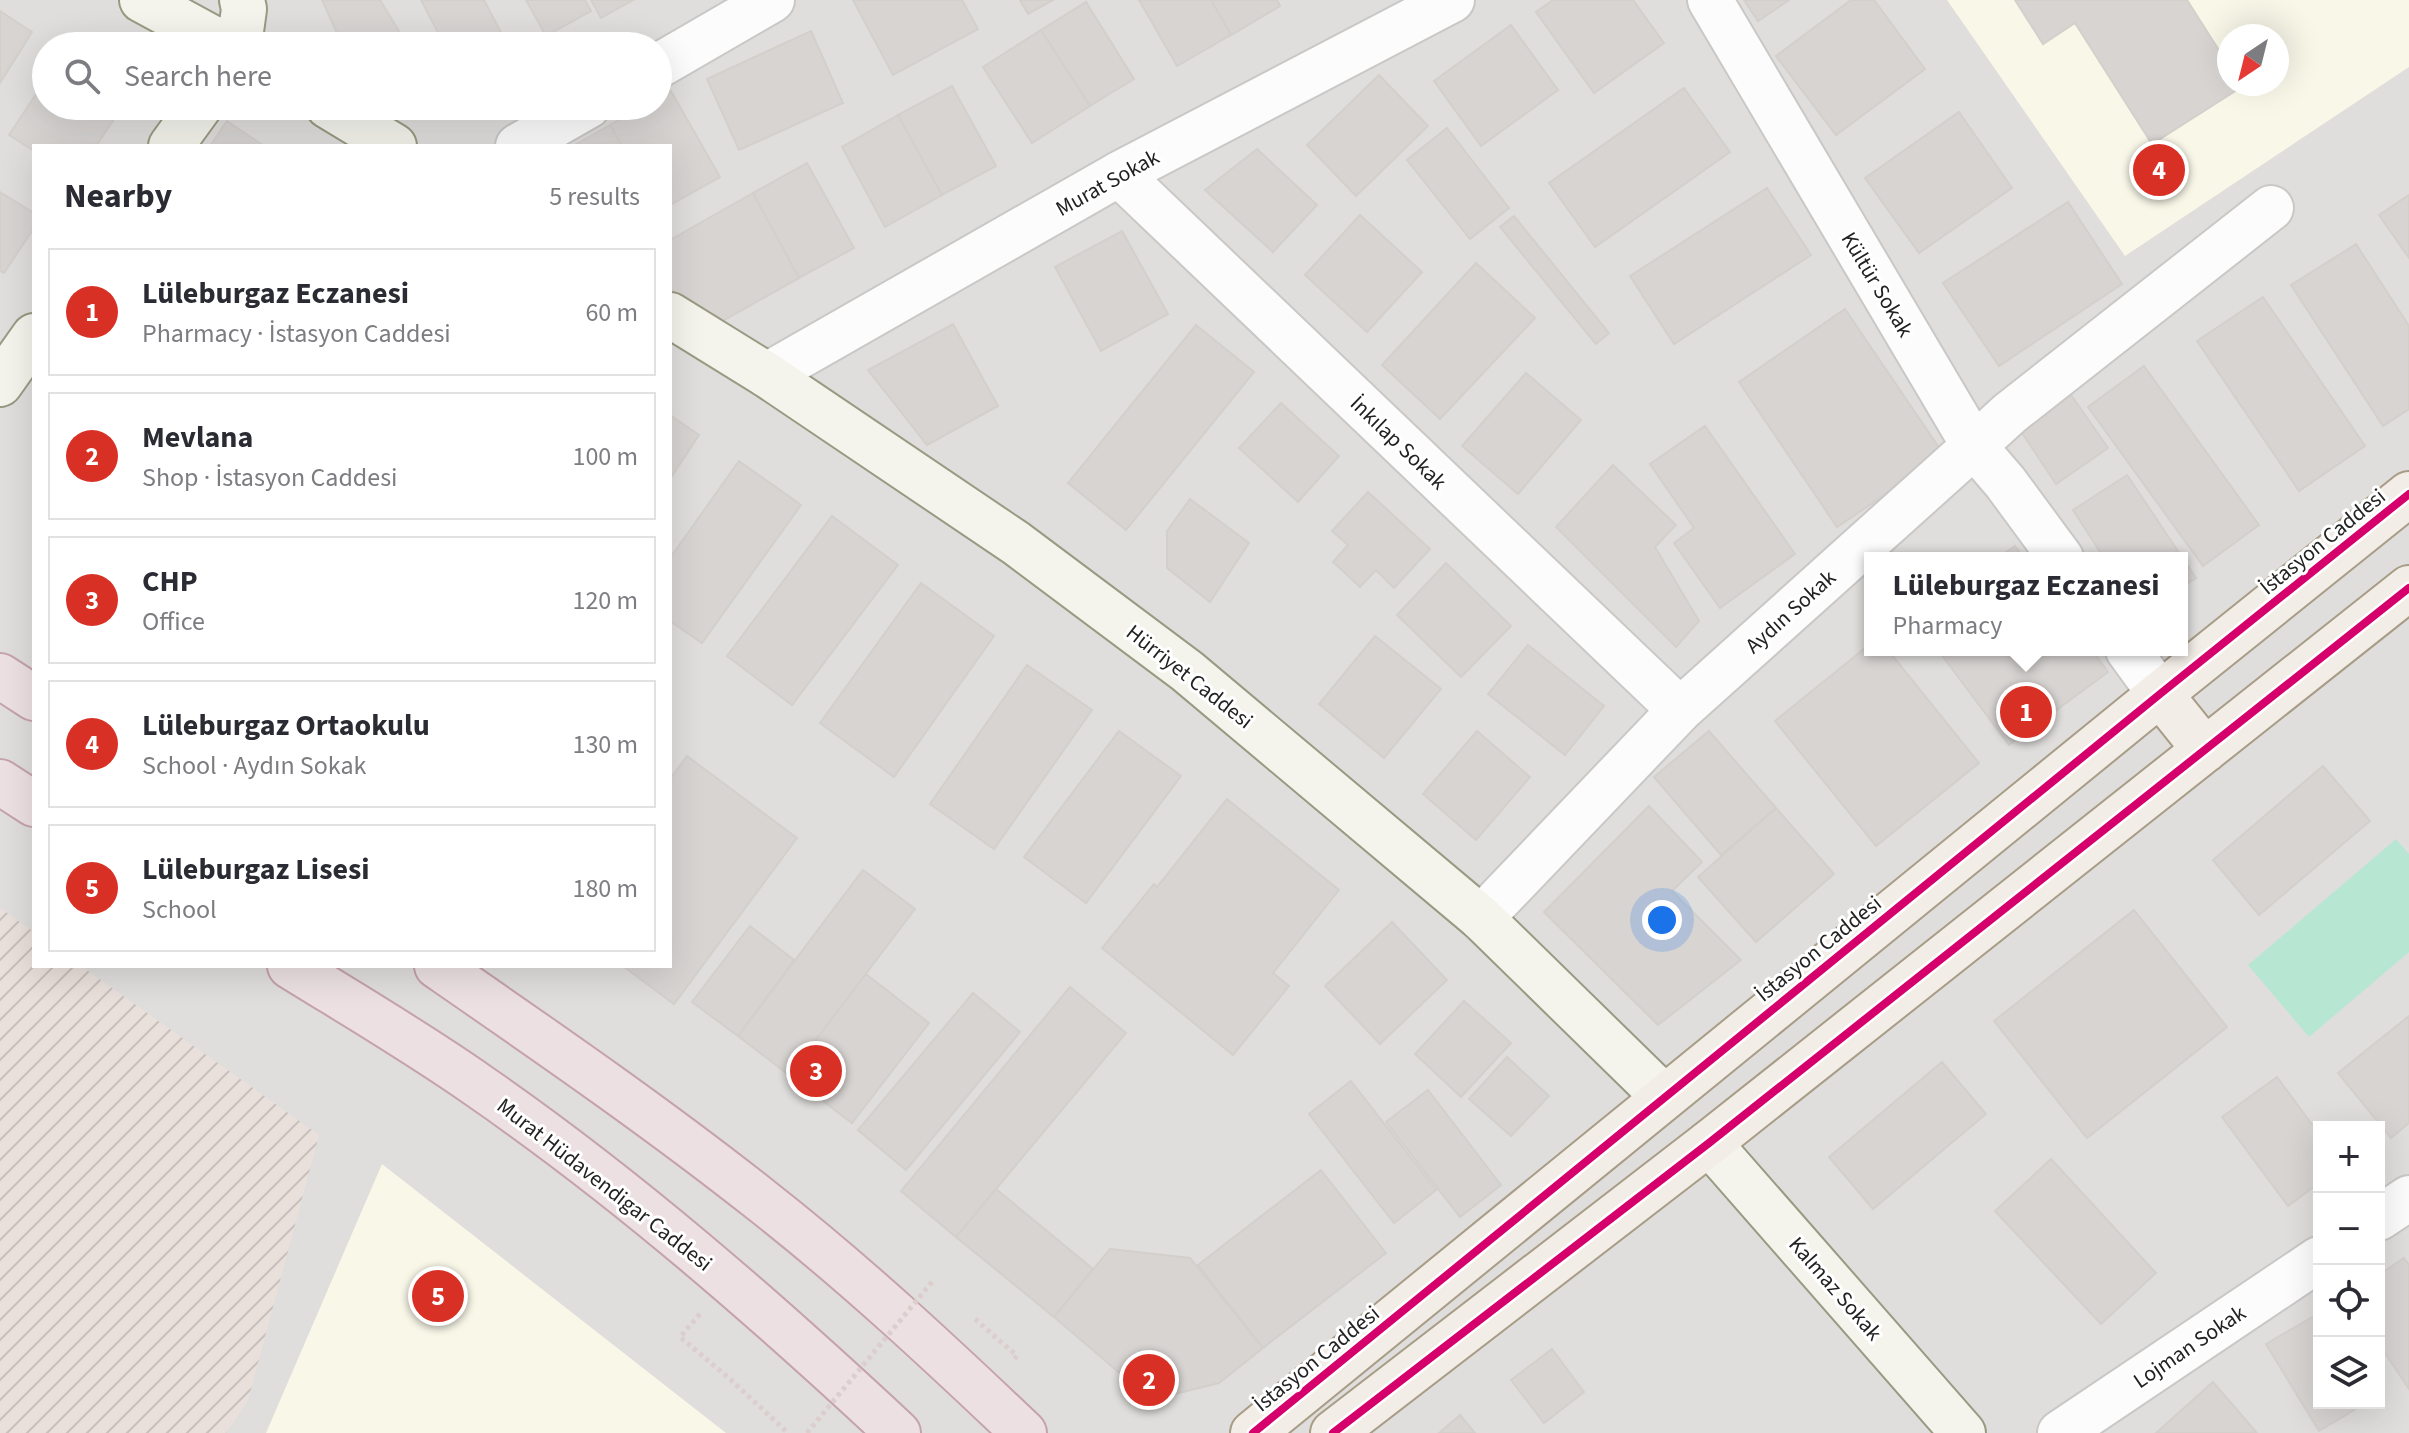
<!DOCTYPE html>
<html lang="en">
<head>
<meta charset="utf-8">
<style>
	:root { --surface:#fff; --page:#f7f7f7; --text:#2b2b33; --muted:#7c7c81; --line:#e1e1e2; --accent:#d93025 }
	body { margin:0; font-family:"Source Sans 3",sans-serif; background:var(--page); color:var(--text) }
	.controls { position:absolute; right:24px; bottom:24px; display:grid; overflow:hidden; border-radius:0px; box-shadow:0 8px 32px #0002 }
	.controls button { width:72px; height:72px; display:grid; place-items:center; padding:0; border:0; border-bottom:2px solid var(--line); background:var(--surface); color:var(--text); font:40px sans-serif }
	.compass { position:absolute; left:2217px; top:24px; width:72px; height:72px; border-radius:50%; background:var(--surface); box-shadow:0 8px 32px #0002; rotate:215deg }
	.you { position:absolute; left:1662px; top:920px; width:28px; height:28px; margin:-20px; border:6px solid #fff; border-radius:50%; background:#1a73e8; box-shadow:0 0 0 12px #1a73e833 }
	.badge { display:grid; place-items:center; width:52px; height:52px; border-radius:50%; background:var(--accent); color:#fff; font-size:26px; font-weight:700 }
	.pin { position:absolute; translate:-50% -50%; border:4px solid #fff; box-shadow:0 2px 8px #0006 }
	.popup { position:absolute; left:1864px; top:552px; width:324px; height:104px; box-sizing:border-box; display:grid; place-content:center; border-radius:0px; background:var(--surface); filter:drop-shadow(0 2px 6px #0005); font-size:26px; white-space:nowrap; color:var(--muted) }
	.popup b { font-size:30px; color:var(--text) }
	.popup::after { content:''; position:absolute; left:50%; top:100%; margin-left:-16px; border:16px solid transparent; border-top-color:var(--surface) }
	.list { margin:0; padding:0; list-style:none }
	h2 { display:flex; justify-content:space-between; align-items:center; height:104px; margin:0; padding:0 32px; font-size:34px }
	h2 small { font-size:26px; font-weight:400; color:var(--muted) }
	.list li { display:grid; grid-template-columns:52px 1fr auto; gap:24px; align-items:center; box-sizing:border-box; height:128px; margin:0 16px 16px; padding:0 16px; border:2px solid var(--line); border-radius:0px }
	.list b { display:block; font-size:30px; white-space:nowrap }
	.list p { margin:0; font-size:26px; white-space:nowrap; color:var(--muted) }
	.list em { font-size:26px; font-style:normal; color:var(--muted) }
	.icon { flex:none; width:44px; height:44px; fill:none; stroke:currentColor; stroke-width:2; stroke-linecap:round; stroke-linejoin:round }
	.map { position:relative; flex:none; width:2409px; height:1433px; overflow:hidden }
	.search { position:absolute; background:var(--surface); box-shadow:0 8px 32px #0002; left:32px; top:32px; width:640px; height:88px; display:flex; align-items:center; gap:20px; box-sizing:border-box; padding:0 28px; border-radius:44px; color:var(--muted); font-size:30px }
	.panel { position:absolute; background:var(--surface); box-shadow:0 8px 32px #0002; left:32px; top:144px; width:640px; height:824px; border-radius:0px }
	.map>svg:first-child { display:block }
</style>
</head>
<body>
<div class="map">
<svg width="2409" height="1433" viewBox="0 0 2409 1433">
	<defs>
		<pattern id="military-furrows" width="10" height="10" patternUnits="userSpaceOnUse" patternTransform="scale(2)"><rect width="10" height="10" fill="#eae0db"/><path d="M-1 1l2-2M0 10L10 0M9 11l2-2" fill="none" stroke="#c8c0bc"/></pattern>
	</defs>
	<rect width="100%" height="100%" fill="#f0eeeb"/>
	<!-- residential -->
	<path fill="#dfdedc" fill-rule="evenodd" d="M0,0H2409V1433H0ZM2229,36H2277V84H2229ZM46,46H658V106H46ZM34,146H670V966H34ZM1870,558H2182V650H1870ZM2319,1127H2379V1403H2319Z"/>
	<!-- education -->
	<path fill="#f8f7e8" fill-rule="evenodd" d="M1947,0H2409V67L2125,256ZM2229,36H2277V84H2229Z
		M382,1164L726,1433H266Z"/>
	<!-- military -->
	<path fill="url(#military-furrows)" d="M0,908L34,932V966H81L319,1135L248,1400L226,1433H0Z"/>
	<!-- pitch -->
	<path fill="#b7e6d2" d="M2396,839L2409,854V952L2309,1037L2248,965Z"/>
	<!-- building -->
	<path fill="#d7d4d2" stroke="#d3d0cc" stroke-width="2" d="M322,0H380L408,46H319L337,33Z
		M421,0H484L508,46H445Z
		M526,0H585L591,11L546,36Z
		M591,0H633L601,18Z
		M853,0H962L978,29L893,75Z
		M1020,0H1053L1028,14Z
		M1139,0H1211L1231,35L1177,66Z
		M1211,0H1277L1280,6L1231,35Z
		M1553,0H1633L1664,43L1594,93L1536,12Z
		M1744,0H1789L1758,21Z
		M1851,0H1874L1925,69L1836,135L1776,56Z
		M2015,0H2187L2229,66V84H2241L2243,86L2152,144L2075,23L2043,44Z
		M1086,2L1134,79L1090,106L1041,30Z
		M0,11L32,32L0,83Z
		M1511,25L1558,90L1481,146L1434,81Z
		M1041,30L1090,106L1032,143L983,67Z
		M811,31L843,103L739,150L707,79Z
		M1379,75L1428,126L1356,196L1307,145Z
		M46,79V106H123L96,146H34V151L9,135Z
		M952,86L996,166L942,195L898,115Z
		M1684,88L1730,152L1595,247L1549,183Z
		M671,91L720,177L670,205V146H622L610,125L644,106H658V98Z
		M1959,112L2012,188L1919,253L1865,178Z
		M898,115L942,195L885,227L842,147Z
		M227,121L264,146H210Z
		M610,125L622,146H573Z
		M1447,128L1509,208L1470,239L1407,160Z
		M1257,149L1317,205L1273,252L1205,190Z
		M807,163L854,248L799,278L753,193Z
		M1767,188L1811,255L1674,344L1630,276Z
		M0,192L34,213V228L4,273L0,271Z
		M753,193L799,278L717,324L670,288V240Z
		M2409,195V258L2379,215Z
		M2068,202L2122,284L1999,366L1943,283Z
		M1360,215L1422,272L1367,332L1305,275Z
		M1514,216L1609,333L1596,344L1500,227Z
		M1122,231L1168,314L1101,351L1055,267Z
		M2356,244L2409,326V409L2383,426L2291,285Z
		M1476,263L1535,318L1440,419L1382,365Z
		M2263,297L2365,446L2299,491L2197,341Z
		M1845,309L1944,455L1837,527L1739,382Z
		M953,324L998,406L927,445L868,370Z
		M1196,325L1254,372L1126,530L1068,483Z
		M2144,366L2259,525L2203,566L2088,407Z
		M1526,373L1581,420L1518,494L1462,446Z
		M2067,389L2108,448L2056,484L2016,424Z
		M1281,403L1339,456L1298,502L1239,448Z
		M670,415L699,435L670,479Z
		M1705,426L1795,554L1720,608L1674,543L1694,528L1650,464Z
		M739,461L801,505L702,643L670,621V558Z
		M1613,465L1676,525L1655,547L1699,621L1676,647L1556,527Z
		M2127,475L2196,578L2182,587V558H2104L2073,510Z
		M1368,492L1430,549L1394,588L1376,570L1360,587L1333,562L1348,545L1332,531Z
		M1190,499L1249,543L1210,602L1167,568V531Z
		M832,516L898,565L792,705L727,656Z
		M2015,546L2024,558H1998Z
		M1446,563L1511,626L1461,677L1397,615Z
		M921,583L994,636L894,777L820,723Z
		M1375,636L1441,689L1384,758L1319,704Z
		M1870,644V650H1888L1979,763L1876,846L1775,721Z
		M1528,645L1604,706L1565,755L1488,694Z
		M1938,650H2092L2108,672L2009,745Z
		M1027,665L1092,710L994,849L930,804Z
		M1119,731L1181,776L1086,903L1024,857Z
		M1477,731L1530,777L1476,840L1423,794Z
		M1709,731L1776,808L1721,855L1654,777Z
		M687,756L797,838L674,1004L623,966H670V779Z
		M2323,766L2370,821L2259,915L2213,860Z
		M1227,799L1339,890L1273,973L1289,986L1233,1055L1102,948L1154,884L1157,887Z
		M1649,806L1702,862L1672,891L1741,960L1658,1025L1544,912Z
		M1776,808L1834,874L1756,942L1698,877Z
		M863,870L915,909L789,1075L738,1036Z
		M2134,910L2227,1027L2087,1138L1994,1021Z
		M1392,922L1447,980L1380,1044L1325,986Z
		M750,926L794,960L738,1036L692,1002Z
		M866,974L929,1023L852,1123L789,1075Z
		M1070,987L1126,1033L956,1237L901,1191Z
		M973,993L1020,1032L906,1170L858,1130Z
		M1464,1001L1511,1043L1461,1097L1415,1054Z
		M2409,1016V1123L2391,1138L2338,1073Z
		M1507,1057L1549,1096L1511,1136L1469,1099Z
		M1942,1062L1986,1114L1873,1209L1829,1157Z
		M2277,1077L2319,1134V1183L2288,1206L2222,1117Z
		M1351,1081L1436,1190L1394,1223L1309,1114Z
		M1428,1090L1501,1185L1460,1217L1386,1122Z
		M2051,1159L2156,1273L2101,1324L1995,1211Z
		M1321,1170L1386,1253L1263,1348L1198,1265Z
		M996,1189L1093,1269L1054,1317L956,1237Z
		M1110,1249L1190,1258L1263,1348L1219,1383L1151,1400L1054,1317Z
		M2404,1258L2409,1265V1389L2379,1344V1275Z
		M2314,1316L2319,1324V1403H2366L2319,1431L2266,1344Z
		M1552,1349L1584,1392L1544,1423L1511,1380Z
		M2213,1382L2257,1433H2156Z
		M1460,1415L1475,1433H1439Z"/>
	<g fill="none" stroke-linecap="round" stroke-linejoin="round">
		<!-- street casing -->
		<g stroke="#c9c8c7" stroke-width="48">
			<path id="street" d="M1710,0L1974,446L2005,482L2061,558
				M658,66L772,0
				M518,146L588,106
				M1119,174L1680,710
				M767,375L1119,174L1452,0
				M2128,650L2160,694
				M1481,918L1680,710L1974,446L2010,413L2271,208
				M2379,1218L2409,1198
				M2060,1433L2319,1259"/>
		</g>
		<!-- secondary casing -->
		<g stroke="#999a82" stroke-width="48">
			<path id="secondary" d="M142,0L227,46
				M239,46L244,9L242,0
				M328,106L394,146
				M171,146L200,106
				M670,315L767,375L1016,543L1187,671L1481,918L1664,1097
				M0,384L34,336
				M1709,1143L1963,1433"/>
		</g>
		<!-- primary casing -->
		<g stroke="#a79c86" stroke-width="48">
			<path id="primary" d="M2160,694L2205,750
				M1253,1433L2160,694L2409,494
				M1333,1433L1709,1143L2409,588"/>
		</g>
		<!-- highway casing -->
		<g stroke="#c5a2ac" stroke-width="48">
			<path id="highway" d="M0,676L34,698
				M0,782L34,804
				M290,966C353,1005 418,1043 479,1086C628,1189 766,1310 898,1433
				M437,966C547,1042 656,1117 761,1200C853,1272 940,1353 1024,1433"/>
		</g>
		<!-- path -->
		<path stroke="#dccecd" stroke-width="5" stroke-dasharray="4 4" stroke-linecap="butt" d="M700,1314L680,1337L730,1379L788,1433
			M975,1319L1017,1356L1013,1360"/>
		<!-- street -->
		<use href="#street" stroke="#fdfcfc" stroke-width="44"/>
		<!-- secondary -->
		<use href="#secondary" stroke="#f4f4ed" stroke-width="44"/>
		<!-- primary -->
		<use href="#primary" stroke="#f3ede7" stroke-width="44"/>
		<!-- highway -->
		<use href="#highway" stroke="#ece0e2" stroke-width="44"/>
		<!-- path-bridge -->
		<path stroke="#dccecd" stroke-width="5" stroke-dasharray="4 4" stroke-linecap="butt" d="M807,1433L932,1282"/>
		<!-- cycleway casing -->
		<g stroke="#fff" stroke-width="13">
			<path id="cycleway" d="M1253,1433L2160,694L2409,494
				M1333,1433L1709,1143L2409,588"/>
		</g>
		<!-- cycleway -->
		<use href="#cycleway" stroke="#d6006c" stroke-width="8"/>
	</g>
	<g text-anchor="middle" stroke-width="6" stroke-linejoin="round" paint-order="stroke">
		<!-- street labels -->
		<g font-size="22" fill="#222" stroke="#fff">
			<text transform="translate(1107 182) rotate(-29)" y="8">Murat Sokak</text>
			<text transform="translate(1878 284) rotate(59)" y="8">Kültür Sokak</text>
			<text transform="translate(1399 442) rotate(44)" y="8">İnkılap Sokak</text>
			<text transform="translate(2322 541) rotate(-39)" y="8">İstasyon Caddesi</text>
			<text transform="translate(1790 611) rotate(-42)" y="8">Aydın Sokak</text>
			<text transform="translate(1190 676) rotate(38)" y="8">Hürriyet Caddesi</text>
			<text transform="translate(1818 948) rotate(-39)" y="8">İstasyon Caddesi</text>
			<text transform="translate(605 1184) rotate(38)" y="8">Murat Hüdavendigar Caddesi</text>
			<text transform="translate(1836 1288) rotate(49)" y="8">Kalmaz Sokak</text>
			<text transform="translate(2189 1346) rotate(-34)" y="8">Lojman Sokak</text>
			<text transform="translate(1316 1358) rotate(-39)" y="8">İstasyon Caddesi</text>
		</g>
	</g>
</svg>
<div class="controls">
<button>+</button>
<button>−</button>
<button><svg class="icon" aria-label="locate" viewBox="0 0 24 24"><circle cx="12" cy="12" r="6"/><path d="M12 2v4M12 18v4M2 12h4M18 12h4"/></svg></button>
<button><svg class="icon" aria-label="layers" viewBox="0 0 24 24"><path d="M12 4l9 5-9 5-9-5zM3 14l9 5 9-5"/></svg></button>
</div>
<svg class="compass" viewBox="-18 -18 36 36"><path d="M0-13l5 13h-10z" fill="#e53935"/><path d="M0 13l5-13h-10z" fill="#7c7c81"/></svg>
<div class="you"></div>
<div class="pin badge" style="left:2026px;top:712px">1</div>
<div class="popup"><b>Lüleburgaz Eczanesi</b>Pharmacy</div>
<div class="pin badge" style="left:1149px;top:1380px">2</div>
<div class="pin badge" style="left:816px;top:1071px">3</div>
<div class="pin badge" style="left:2159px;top:170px">4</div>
<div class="pin badge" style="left:438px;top:1296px">5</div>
<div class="search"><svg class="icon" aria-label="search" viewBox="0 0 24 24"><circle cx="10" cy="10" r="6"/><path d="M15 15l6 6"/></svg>Search here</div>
<section class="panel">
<h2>Nearby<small>5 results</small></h2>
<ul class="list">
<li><span class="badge">1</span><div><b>Lüleburgaz Eczanesi</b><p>Pharmacy · İstasyon Caddesi</p></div><em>60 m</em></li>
<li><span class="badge">2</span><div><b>Mevlana</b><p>Shop · İstasyon Caddesi</p></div><em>100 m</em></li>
<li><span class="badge">3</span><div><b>CHP</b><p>Office</p></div><em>120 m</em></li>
<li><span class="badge">4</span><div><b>Lüleburgaz Ortaokulu</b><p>School · Aydın Sokak</p></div><em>130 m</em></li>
<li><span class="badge">5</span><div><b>Lüleburgaz Lisesi</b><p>School</p></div><em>180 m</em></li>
</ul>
</section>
</div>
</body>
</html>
